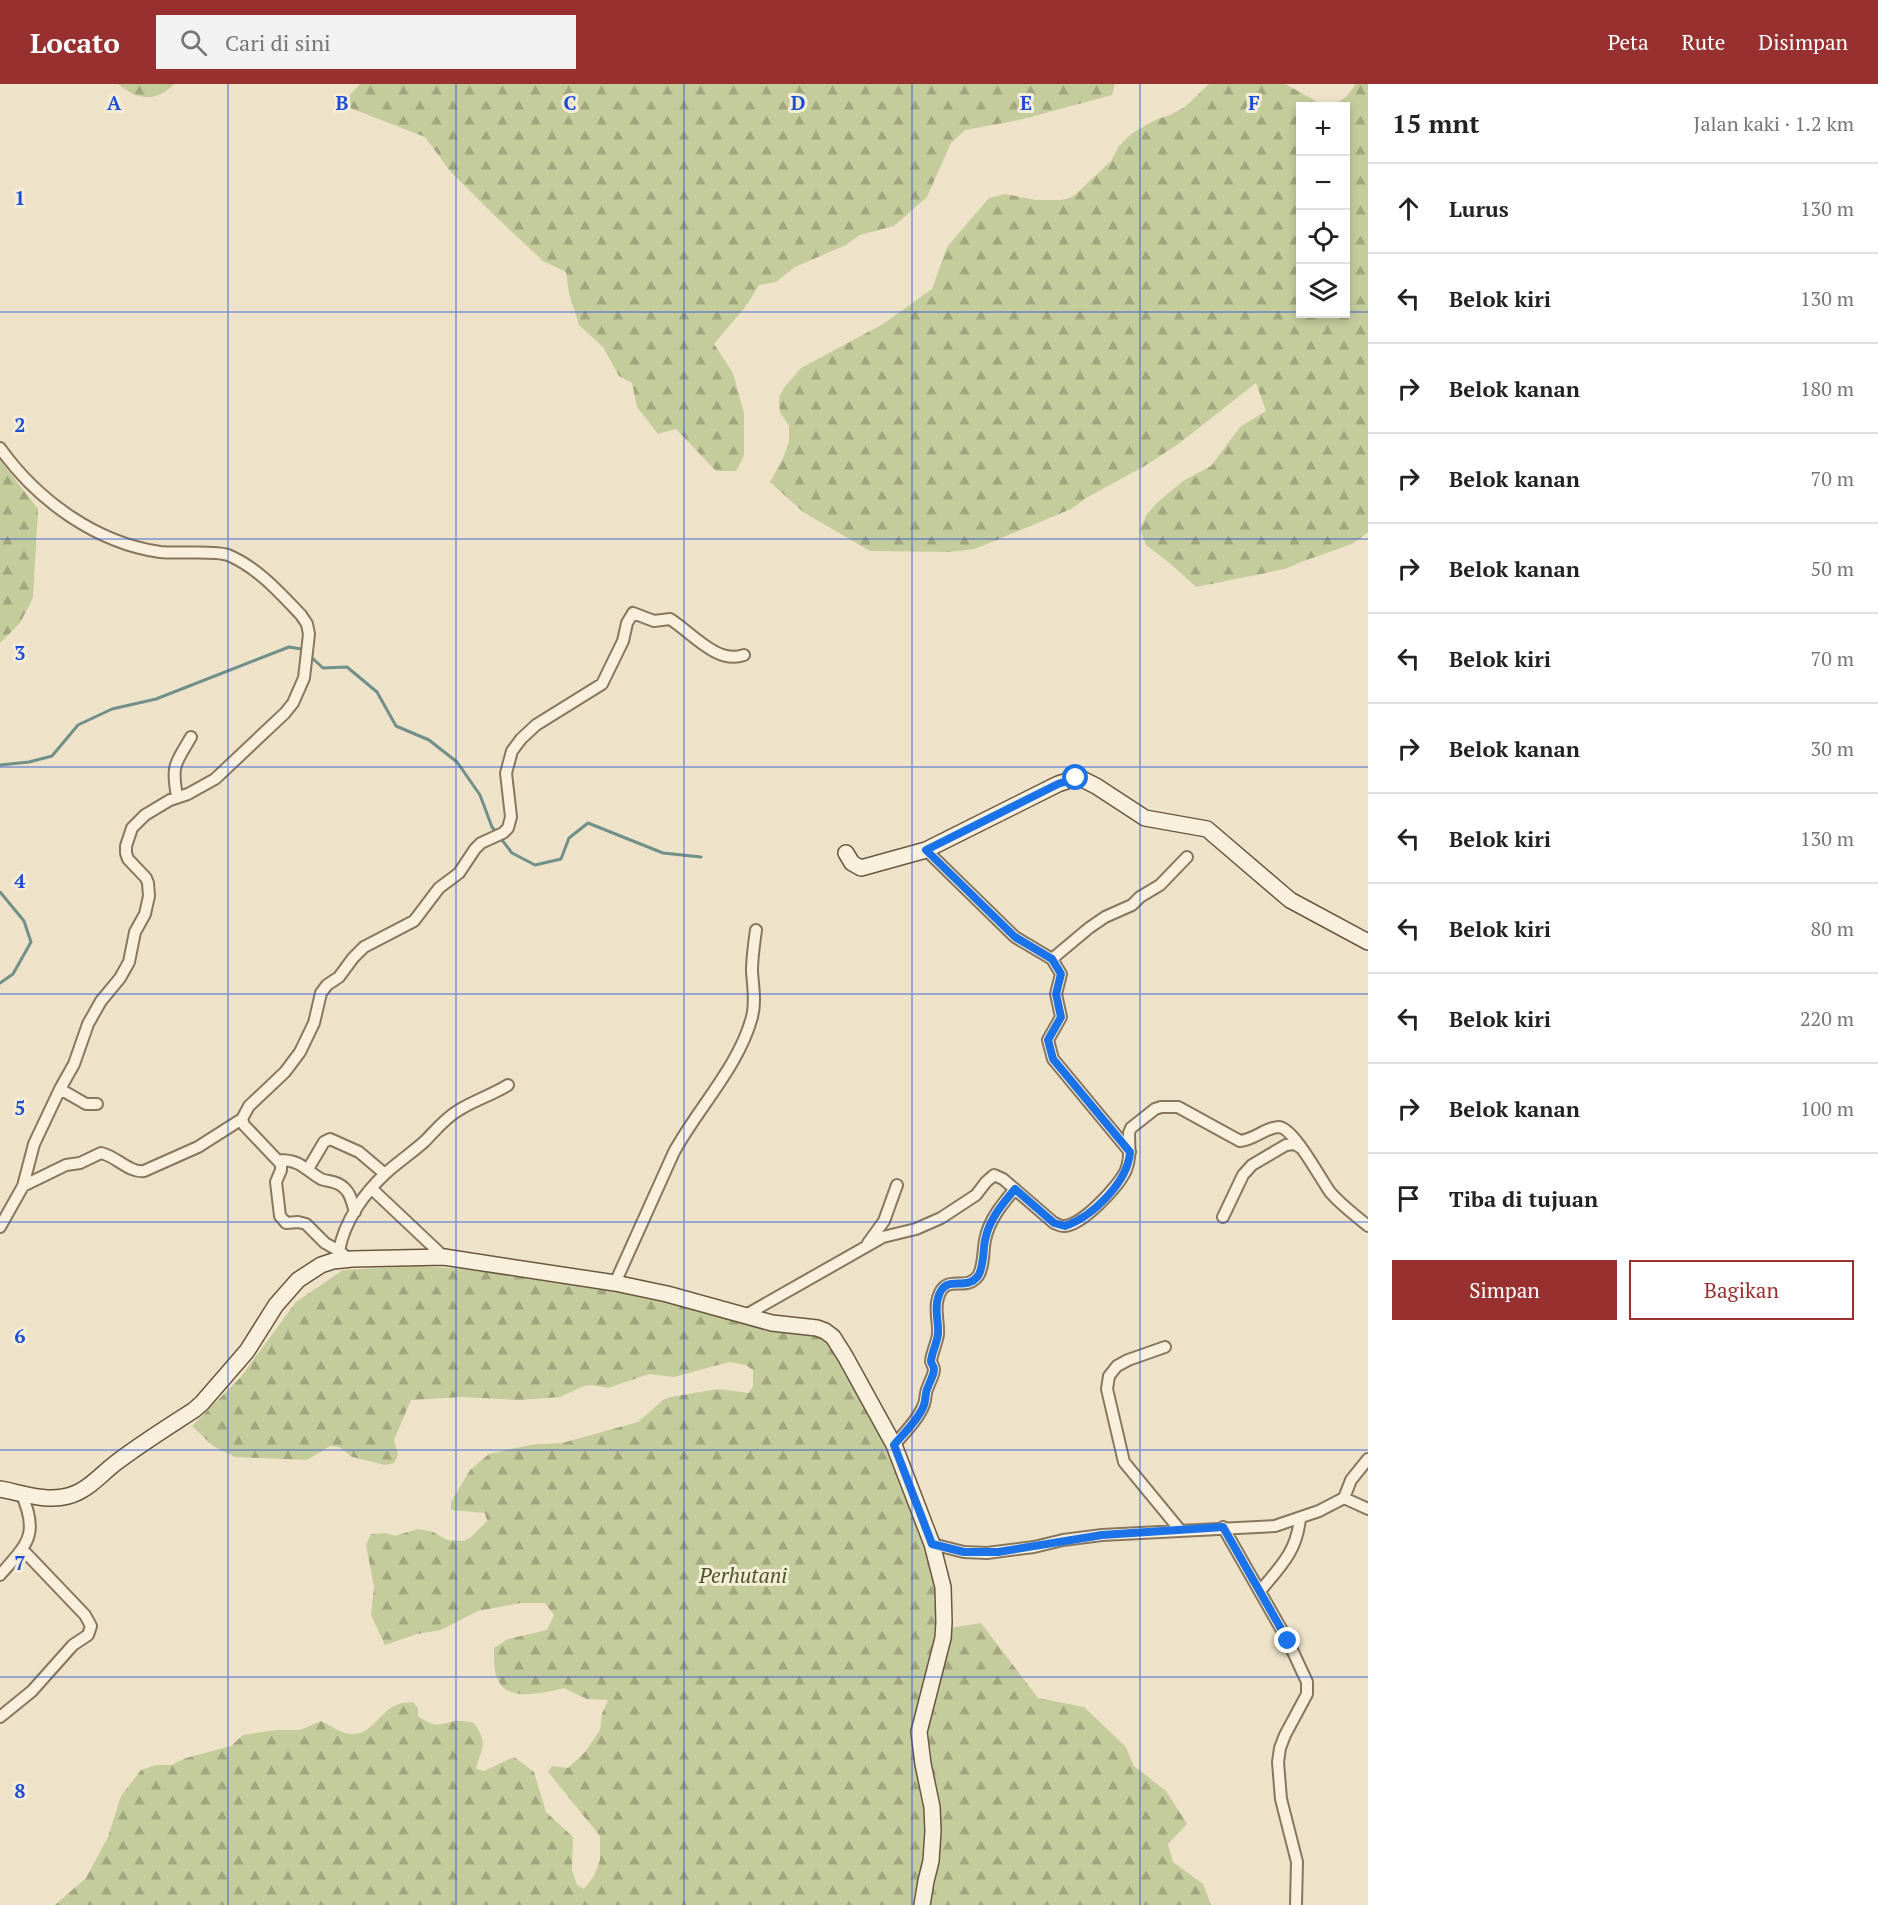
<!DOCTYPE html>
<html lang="id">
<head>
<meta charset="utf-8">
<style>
	:root { --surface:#fff; --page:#f2f2f2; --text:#222; --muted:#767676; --line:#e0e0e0; --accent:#97302f }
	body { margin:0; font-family:"PT Serif",serif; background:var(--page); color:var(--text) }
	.controls { position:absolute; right:18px; top:18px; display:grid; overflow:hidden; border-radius:0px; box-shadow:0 3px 9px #0003 }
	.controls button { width:54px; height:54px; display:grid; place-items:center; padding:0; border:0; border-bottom:2px solid var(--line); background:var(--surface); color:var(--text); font:30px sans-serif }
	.stop { position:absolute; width:18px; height:18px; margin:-14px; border:4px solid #1a73e8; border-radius:50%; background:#fff }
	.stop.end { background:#1a73e8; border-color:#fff; box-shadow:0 2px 6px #0008 }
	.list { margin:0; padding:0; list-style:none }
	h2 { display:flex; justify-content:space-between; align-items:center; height:78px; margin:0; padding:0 24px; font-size:26px }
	h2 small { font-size:20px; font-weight:400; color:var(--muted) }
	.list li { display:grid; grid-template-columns:39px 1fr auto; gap:18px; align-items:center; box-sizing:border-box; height:90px; padding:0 24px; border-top:2px solid var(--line) }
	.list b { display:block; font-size:22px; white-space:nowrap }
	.list em { font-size:20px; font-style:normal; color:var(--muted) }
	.actions { display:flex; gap:12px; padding:18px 24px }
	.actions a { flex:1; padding:14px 0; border:2px solid var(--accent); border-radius:0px; text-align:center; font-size:21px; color:var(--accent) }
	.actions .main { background:var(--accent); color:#fff }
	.icon { flex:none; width:33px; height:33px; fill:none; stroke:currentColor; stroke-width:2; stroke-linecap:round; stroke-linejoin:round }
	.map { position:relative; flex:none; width:1368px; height:1821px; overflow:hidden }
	header { display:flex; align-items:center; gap:36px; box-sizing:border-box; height:84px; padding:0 30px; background:var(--accent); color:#fff }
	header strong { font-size:28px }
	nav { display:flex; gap:33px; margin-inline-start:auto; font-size:21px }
	.search { width:420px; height:54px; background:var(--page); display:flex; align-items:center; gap:15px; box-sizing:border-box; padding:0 21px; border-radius:0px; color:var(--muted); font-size:22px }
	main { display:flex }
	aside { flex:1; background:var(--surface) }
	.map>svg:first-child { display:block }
</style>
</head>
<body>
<header>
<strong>Locato</strong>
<div class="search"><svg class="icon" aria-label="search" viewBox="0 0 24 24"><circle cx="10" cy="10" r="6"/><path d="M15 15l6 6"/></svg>Cari di sini</div>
<nav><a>Peta</a><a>Rute</a><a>Disimpan</a></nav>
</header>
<main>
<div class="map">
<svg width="1368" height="1821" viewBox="0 0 1368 1821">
	<defs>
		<pattern id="forest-firs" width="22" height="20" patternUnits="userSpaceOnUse" patternTransform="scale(1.5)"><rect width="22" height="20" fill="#c5cc9c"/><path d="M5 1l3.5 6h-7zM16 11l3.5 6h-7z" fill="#a1a67f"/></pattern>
	</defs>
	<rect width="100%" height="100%" fill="#eee3c9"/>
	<!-- forest -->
	<path fill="url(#forest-firs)" fill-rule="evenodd" d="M118,0H174C156,19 137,16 118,0Z
		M360,0H1115L1112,11L1019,36L965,46L951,59L927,113L894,142L860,151L846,161L795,183L776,198L759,201L746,222L714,260L733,289L744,329V372L736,387H716L676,345L658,350L637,323L632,299L619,292L603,263L579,241L569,209L566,188L543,177L494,131L450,87L425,53L345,22L347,14Z
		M1209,0H1285L1325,22L1333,21L1346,13L1356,0H1368V448L1352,460L1301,478L1285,485L1196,503L1172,481L1146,461L1140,445L1147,430L1158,418L1183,397L1211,382L1240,343L1266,327L1256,299L1177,361L1143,383L1086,414L1071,425L975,465L950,468L870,467L803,428L770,398L783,374L789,358V342L780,328L779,319L780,311L784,304L801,284L883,240L932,205L947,163L989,114L1005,110L1036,116H1061L1069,114L1076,110L1111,77L1119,62L1131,50L1155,36L1170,31L1185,23ZM1300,22H1346V230H1300Z
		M0,376L38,425L33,514L20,539L0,559Z
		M416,1182L500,1187L606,1202L826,1253L874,1332L911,1418L940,1501L939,1546L981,1539L1038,1614L1084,1623L1126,1663L1134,1682L1166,1707L1187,1740L1168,1760L1173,1778L1203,1800L1211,1821H55L86,1794L108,1753L121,1712L141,1686L156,1681H171L186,1674L231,1662L243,1651L276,1646H300L321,1637C328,1640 335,1645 342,1648C372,1658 376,1627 399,1620C403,1618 409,1619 413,1618L418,1624V1632C434,1643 436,1642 454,1637C459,1636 468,1638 474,1639C489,1662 482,1661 476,1685L484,1687L514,1673L534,1688L546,1728L573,1753L572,1786L577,1801L584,1805L594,1792L600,1776V1752L548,1688L552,1682L568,1684L585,1668L600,1646L602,1630L608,1616L587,1615L564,1604C548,1608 513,1617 501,1601C493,1590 494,1577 494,1564L508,1555L547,1546L554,1531L545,1519H521L478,1527L441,1546L417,1550L385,1561L371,1531L374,1503L366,1461L371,1450L387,1449L395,1452L418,1445L433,1448L447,1456L464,1457L471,1453L487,1437L485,1429L451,1426V1418L470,1386L489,1370L530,1361L562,1359L638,1338L663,1316L670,1313L718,1305L749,1309L753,1302V1286L746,1281L729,1278L674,1293L649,1290L608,1304L592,1301L584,1302L560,1313L520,1316L462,1313L411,1316L394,1356L398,1371L394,1379L385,1381L352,1373L339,1363L330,1362L307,1376L235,1373L213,1362L192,1342L240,1294L296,1218L343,1186Z"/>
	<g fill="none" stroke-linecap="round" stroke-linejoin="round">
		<!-- stream -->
		<path stroke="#709089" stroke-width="3" d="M311,573L323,584L347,583L377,608L396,642L429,656L457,678L480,711L492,743L512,769L535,781L561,775L569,754L588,739L663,769L701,773
			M0,681L29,678L52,672L78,641L112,625L156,615L289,563L301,565L304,567
			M0,808L24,837L31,858L13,890L0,899"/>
		<!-- street casing -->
		<g stroke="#89765e" stroke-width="14">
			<path id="street" d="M0,364C37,416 96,459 160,468C178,470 214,466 228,471C257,483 280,509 301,531L307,540L309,550L304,594L293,619L285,629L215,695L188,710L170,716L145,731L132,744L126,762V769L128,775L146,794L148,799L149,812L145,830L135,848L129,878L120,894L101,917L88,940L74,980L60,1005L34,1060L23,1102L0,1143
				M177,712C171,680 176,679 191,653
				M926,766L1015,853L1052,875L1061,890L1056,910L1061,933L1048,956L1053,975L1130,1068
				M1052,875L1089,844L1105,833L1132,821L1140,813L1160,801L1187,773
				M60,1005L86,1020H97
				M279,1076C301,1076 304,1085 321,1095C329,1098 337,1097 343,1103C351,1109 352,1119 355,1128
				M308,1085L324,1058L330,1055L359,1068L385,1090
				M23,1102L66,1081L80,1079L101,1069C116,1072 129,1089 144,1087L198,1063L242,1035
				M372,1105L444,1173
				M1223,1133L1243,1091L1252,1081L1286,1061L1295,1060L1301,1064
				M868,1159L884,1137L897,1101
				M339,1167L325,1159L306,1140L298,1138L286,1139L280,1132L276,1098L281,1086V1080L244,1041L242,1035L249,1022L285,988L300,968L314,939L321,909L327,901L339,893L353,874L364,863L414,837L439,804L459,789L475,765L481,759L503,749L508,744L511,733L506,689L512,667L521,655L536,641L602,600L623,557L627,539L633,529L654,537L670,535C691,548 717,581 744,571
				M344,1171L339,1167C344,1138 364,1109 386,1089C398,1078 413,1068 425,1057C436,1046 445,1034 459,1026C475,1016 492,1011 508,1001
				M615,1199L674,1068C698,1024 739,982 752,933C756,918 753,903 752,887C752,874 754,860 756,846
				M744,1232L883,1153L916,1145L941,1134L976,1111L986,1098L994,1091L1003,1095L1054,1139C1057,1140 1060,1142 1063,1142C1081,1143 1119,1102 1126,1086C1131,1074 1129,1061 1129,1049L1131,1044L1155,1025L1161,1023H1178L1240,1057C1254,1056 1266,1043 1279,1043C1294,1044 1321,1096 1330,1108C1341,1121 1355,1131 1368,1142
				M1165,1263L1128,1276L1117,1282L1109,1292L1107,1305L1124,1378L1180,1446
				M894,1361C904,1349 919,1335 924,1320C926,1315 925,1308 928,1303C930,1297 934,1291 934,1285C934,1284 931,1278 931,1277C932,1268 937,1259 938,1250C939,1238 934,1226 938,1214C945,1188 965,1209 978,1192C984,1183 983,1166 985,1156C989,1136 1002,1120 1015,1105
				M1344,1414L1368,1425
				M1223,1443L1288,1557L1307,1598V1610L1285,1651L1280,1664L1278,1678L1281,1715L1297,1778L1296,1821
				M932,1460L964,1468L987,1469L1034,1463L1063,1456L1102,1451L1275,1442L1319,1427L1344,1414L1351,1396L1368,1375
				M0,1491C27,1460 40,1451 21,1409
				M1260,1507C1281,1482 1297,1467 1300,1434
				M0,1633L32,1607L73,1561L88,1551L91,1542L85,1531L22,1465"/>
		</g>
		<!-- secondary casing -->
		<g stroke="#6b5741" stroke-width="18">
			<path id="secondary" d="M846,769L852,779L861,784L926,766L1058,700L1076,694L1082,695L1096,702L1145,734L1207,745L1290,816L1368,858
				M0,1405C22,1409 46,1418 68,1412C88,1407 102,1389 117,1378C142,1359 168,1343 194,1326L202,1319L247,1267L276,1221L298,1196L321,1181L333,1177L352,1175L444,1173L615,1199L667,1210L772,1239L817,1244L825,1247L833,1253L845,1272L894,1361L932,1460L943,1503L944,1538L943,1554L919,1648L923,1680L932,1723L933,1747L931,1777L926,1797L922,1821"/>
		</g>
		<!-- street -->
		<use href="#street" stroke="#f8f0dc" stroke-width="10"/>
		<!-- secondary -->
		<use href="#secondary" stroke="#f8f0dc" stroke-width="15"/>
	</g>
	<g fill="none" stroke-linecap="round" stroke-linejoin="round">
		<!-- route -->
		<path stroke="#1a73e8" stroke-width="8" d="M1076,694L1058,700L926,766L1015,853L1052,875L1061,890L1056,910L1061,933L1048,956L1053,975L1130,1068C1128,1098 1092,1133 1065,1142L1054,1139L1015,1105C1002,1120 989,1136 985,1156C983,1166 984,1183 978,1192C965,1209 945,1188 938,1214C934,1226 939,1238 938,1250C937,1259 932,1268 931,1277C931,1280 934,1282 934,1285C934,1291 930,1297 928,1303C925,1308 926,1315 924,1321C919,1335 904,1349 894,1361L932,1460L964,1468H998L1102,1451L1223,1443L1288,1557"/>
	</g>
	<!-- grid -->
	<path fill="none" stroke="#1d4ed8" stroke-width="1.5" stroke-opacity="0.55" d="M228,0V1821M456,0V1821M684,0V1821M912,0V1821M1140,0V1821M0,228H1300M1346,228H1368M0,455H1368M0,683H1368M0,910H1368M0,1138H1368M0,1366H1368M0,1593H1368"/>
	<g text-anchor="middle" stroke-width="6" stroke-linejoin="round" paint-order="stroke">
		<!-- park labels -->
		<g font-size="21" font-style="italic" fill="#4a5628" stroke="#f5edd8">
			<text x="743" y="1499">Perhutani</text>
		</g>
	</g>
	<g font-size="20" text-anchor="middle" font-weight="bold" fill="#1d4ed8" stroke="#f5edd8" stroke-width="6" stroke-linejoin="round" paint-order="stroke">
		<text x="114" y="26">A</text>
		<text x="342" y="26">B</text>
		<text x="570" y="26">C</text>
		<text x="798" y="26">D</text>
		<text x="1026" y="26">E</text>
		<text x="1254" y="26">F</text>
		<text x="20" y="121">1</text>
		<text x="20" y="348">2</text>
		<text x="20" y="576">3</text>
		<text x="20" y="804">4</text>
		<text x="20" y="1031">5</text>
		<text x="20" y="1259">6</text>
		<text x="20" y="1486">7</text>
		<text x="20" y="1714">8</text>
	</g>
</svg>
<div class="controls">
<button>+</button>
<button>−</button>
<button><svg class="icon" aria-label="locate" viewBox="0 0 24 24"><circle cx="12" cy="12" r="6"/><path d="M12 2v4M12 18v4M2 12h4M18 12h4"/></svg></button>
<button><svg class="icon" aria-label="layers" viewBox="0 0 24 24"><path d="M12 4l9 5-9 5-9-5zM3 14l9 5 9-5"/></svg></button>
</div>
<div class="stop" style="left:1076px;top:694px"></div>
<div class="stop end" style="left:1288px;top:1557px"></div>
</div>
<aside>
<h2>15 mnt<small>Jalan kaki · 1.2 km</small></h2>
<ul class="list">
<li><svg class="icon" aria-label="ahead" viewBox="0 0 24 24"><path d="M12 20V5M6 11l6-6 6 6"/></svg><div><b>Lurus</b></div><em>130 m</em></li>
<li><svg class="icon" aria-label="left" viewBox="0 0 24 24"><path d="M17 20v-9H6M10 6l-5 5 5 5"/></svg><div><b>Belok kiri</b></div><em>130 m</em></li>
<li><svg class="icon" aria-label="right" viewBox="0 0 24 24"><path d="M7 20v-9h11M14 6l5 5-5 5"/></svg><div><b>Belok kanan</b></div><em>180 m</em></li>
<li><svg class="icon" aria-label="right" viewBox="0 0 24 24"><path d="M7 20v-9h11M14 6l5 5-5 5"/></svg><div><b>Belok kanan</b></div><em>70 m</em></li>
<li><svg class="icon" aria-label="right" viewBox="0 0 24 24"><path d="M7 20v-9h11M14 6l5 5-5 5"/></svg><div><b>Belok kanan</b></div><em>50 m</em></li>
<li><svg class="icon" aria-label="left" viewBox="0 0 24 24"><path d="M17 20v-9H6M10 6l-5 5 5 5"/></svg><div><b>Belok kiri</b></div><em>70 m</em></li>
<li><svg class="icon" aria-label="right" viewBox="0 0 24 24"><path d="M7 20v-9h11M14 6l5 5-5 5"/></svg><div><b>Belok kanan</b></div><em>30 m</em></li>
<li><svg class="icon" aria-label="left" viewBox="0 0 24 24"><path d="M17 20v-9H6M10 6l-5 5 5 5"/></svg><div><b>Belok kiri</b></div><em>130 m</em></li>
<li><svg class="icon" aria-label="left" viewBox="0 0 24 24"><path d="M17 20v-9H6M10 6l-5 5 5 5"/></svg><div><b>Belok kiri</b></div><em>80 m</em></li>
<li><svg class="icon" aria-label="left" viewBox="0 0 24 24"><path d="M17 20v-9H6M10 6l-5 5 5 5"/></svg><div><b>Belok kiri</b></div><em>220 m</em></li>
<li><svg class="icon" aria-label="right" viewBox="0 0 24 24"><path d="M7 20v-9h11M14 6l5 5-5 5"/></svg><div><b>Belok kanan</b></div><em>100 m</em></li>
<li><svg class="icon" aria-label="arrive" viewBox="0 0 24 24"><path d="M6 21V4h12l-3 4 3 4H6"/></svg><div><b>Tiba di tujuan</b></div></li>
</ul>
<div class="actions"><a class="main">Simpan</a><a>Bagikan</a></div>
</aside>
</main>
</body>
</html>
